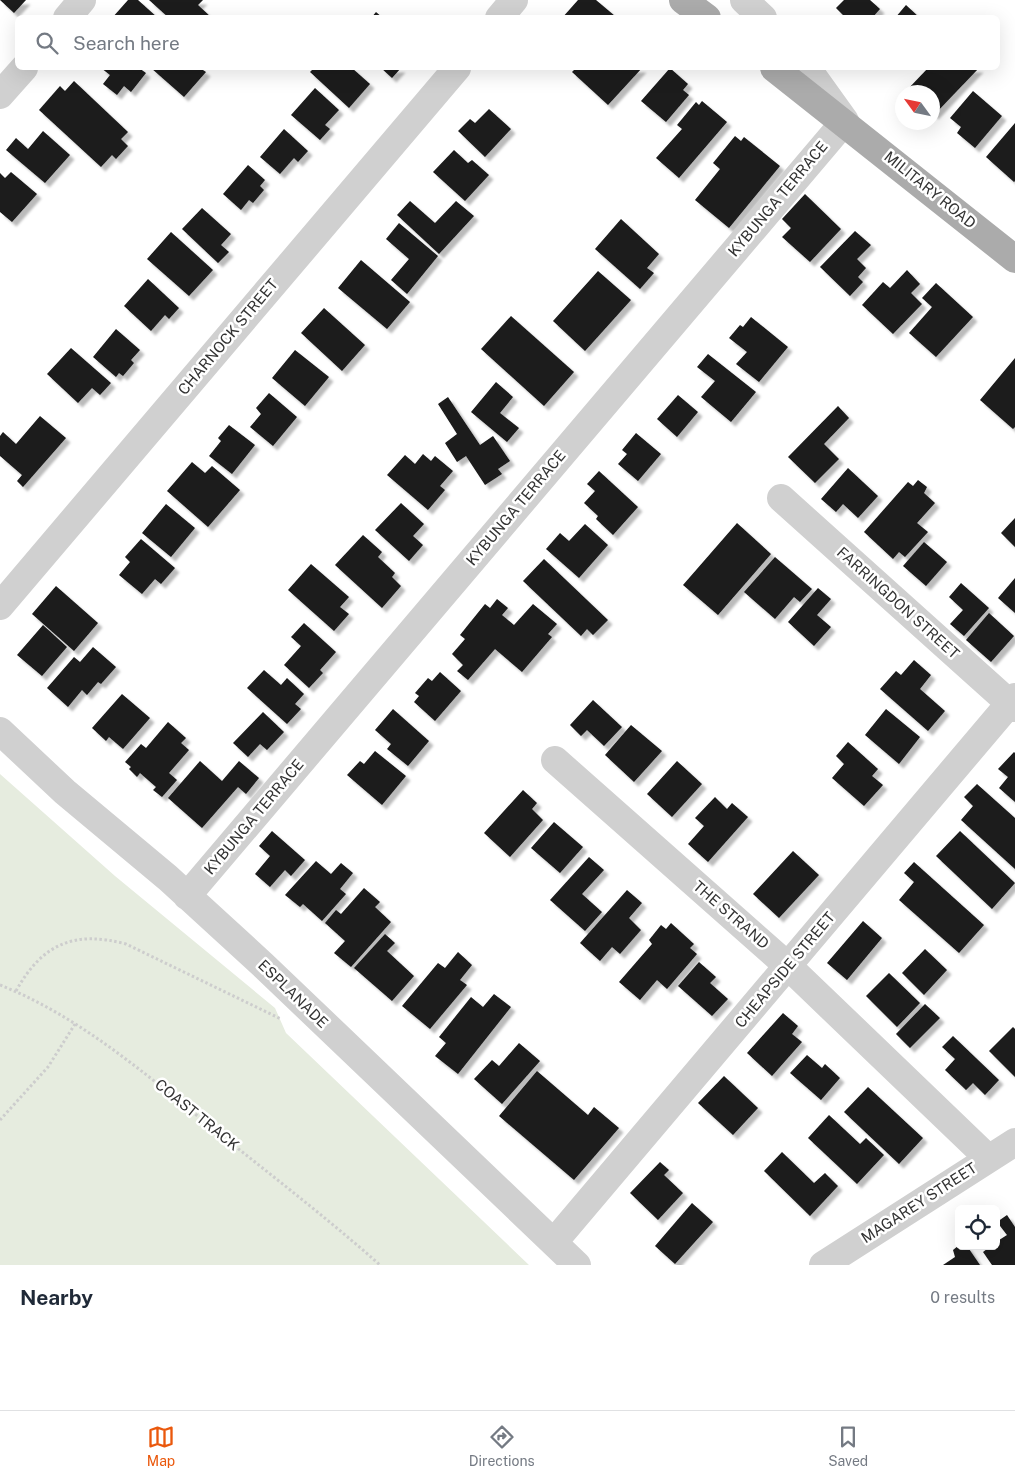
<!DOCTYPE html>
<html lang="en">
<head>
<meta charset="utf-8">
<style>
	:root { --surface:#fff; --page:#f6f6f7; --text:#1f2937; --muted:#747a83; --line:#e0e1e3; --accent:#ea580c }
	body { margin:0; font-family:"Public Sans",sans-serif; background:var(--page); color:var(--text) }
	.controls { position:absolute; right:15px; bottom:15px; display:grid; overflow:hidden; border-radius:8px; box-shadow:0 5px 20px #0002 }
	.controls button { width:45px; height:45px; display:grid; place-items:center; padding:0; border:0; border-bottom:1px solid var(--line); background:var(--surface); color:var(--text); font:25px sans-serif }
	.compass { position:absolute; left:895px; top:85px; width:45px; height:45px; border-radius:50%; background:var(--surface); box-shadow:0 5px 20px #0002; rotate:303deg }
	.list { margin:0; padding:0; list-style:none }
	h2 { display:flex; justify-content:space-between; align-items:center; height:65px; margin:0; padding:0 20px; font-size:21px }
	h2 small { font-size:16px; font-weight:400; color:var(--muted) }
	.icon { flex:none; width:28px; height:28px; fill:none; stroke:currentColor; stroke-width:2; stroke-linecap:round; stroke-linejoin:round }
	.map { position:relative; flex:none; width:1015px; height:1265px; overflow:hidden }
	.search { position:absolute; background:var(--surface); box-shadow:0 5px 20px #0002; left:15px; right:15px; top:15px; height:55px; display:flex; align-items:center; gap:12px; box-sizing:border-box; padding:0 18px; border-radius:8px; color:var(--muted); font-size:19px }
	.sheet { height:145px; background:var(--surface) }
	nav { display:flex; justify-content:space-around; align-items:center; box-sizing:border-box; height:70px; border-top:1px solid var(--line); background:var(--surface); font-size:14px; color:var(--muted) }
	nav a { display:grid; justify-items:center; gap:2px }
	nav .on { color:var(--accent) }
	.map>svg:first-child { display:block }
</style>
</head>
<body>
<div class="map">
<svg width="1015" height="1265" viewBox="0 0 1015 1265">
	<defs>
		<filter id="shadow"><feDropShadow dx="4.5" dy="4.5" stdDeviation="1" flood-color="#0004"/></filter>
	</defs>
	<rect width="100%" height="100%" fill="#fff"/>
	<!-- green -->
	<path fill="#e6ecdf" d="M0,774L115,876L275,1008L286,1033L529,1265H0Z"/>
	<!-- building -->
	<path fill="#1a1a1a" filter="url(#shadow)" d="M0,0H26L14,13Z
		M128,0H138L158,18H112Z
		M149,0H203L198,5L212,18H169Z
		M578,0H596L615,16L562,18Z
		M844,0H870L880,9L872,18H846L836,8Z
		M906,5L920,18H895Z
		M376,12L383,18H371Z
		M101,68H139L146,73L131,92L124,86L117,95L103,84L110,75Z
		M151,68H200L206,72L184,97Z
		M314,68H352L370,84L349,108L310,72Z
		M381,68H401L392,78Z
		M576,68H642L608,105L572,72Z
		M670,68L688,84L683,90L689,95L666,122L641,101Z
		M928,68H979L934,115L932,113V92H911L907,90Z
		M74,81L128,132L121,139L128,146L116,159L112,155L101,167L39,110L60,86L65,91Z
		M315,88L339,110L325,125L330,129L320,140L291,115Z
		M973,91L1002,116L975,148L957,133L961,127L950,118Z
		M702,101L727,122L679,178L656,158L682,129L677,125L696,102L699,105Z
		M489,109L511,129L485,157L458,131L470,119L475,123Z
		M1015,123V181L1014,182L986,157Z
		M284,129L308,151L298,162L294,158L280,174L260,157Z
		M43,131L70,155L45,183L6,150L16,138L28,149Z
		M735,136L741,141L744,137L780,166L729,228L695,200L720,169L713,163Z
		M454,150L468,163L472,160L489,175L465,201L433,172Z
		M248,165L265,180L260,186L264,190L253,203L249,200L241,210L223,194Z
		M11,172L37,194L12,222L0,212V173L5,178Z
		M805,194L841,229L810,262L782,237L791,228L782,219Z
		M410,201L435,223L456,201L474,216L439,254L397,215Z
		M202,208L231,234L221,245L229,252L218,263L182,229Z
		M621,219L659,254L647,268L654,273L640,289L595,249Z
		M399,223L438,256L407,294L391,280L409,259L386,239Z
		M855,231L871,245L857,259L866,268L858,277L863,282L850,296L820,267Z
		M171,232L213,270L189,296L147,259Z
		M361,260L410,302L387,329L338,288Z
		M907,270L920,284L911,293L922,304L893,334L862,305L883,282L890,288Z
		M598,271L631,300L585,351L553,321Z
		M148,279L179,308L169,319L165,315L151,331L124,306Z
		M936,283L973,317L936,357L909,333L932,307L922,298Z
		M324,308L365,345L342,371L301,333Z
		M511,316L574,372L544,406L481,349Z
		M751,317L788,347L759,382L736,364L747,352L729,338L740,325L743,327Z
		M116,329L140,350L131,360L134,363L123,376L119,373L116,377L93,357Z
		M71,348L111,383L100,395L92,388L78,403L47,374Z
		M295,350L329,377L305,406L272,378Z
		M708,354L756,392L731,422L701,397L715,381L697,367Z
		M1015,358V427L1013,429L980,400Z
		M496,382L513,397L500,413L519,428L507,442L471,412Z
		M269,393L297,417L273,446L250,427L261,414L256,408Z
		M678,395L698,412L677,437L657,419Z
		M448,397L480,445L493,436L510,461L498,469L502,474L485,485L466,456L457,462L445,443L457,434L438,404Z
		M838,406L849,418L824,444L839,459L815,483L788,457Z
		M40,416L66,438L23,487L17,481L22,475L0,456V436L3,432L16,444Z
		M229,425L255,445L232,474L209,456L221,441L218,438Z
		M636,433L661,454L638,481L618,464L627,454L622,450Z
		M423,454L431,461L435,456L453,471L440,486L445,490L428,510L387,475L405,455L415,464Z
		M192,462L205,473L212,466L240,490L208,527L167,491Z
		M848,468L878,496L858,518L843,504L836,512L821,499Z
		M599,471L638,507L613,535L596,519L598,516L584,503L595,491L587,484Z
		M918,480L927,487L924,493L935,503L917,523L928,532L905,557L899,552L893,559L864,532L908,482L913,486Z
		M401,503L424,524L413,536L423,545L409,561L375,530Z
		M166,504L195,528L171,557L142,533Z
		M1015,518V547L1001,533Z
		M737,523L771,554L718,615L683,585Z
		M585,524L608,545L579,578L546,549L560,533L569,541Z
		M363,535L382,552L378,557L395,573L392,577L401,586L382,608L335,565Z
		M141,539L175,568L161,584L155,579L142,594L119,575L130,562L125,557Z
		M924,542L947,562L926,586L903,566Z
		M775,557L812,589L800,602L794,597L775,619L744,592Z
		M544,559L608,620L593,635L587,629L581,636L523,581Z
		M311,564L349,597L340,607L349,614L334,631L288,590Z
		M1015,578V613L998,598Z
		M961,583L989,608L964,636L950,624L963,610L949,597Z
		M56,586L98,623L74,651L32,614Z
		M818,588L831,599L817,615L831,627L814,646L788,622Z
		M497,599L508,608L502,615L514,625L533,604L557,624L548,634L552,637L522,672L495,649L468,680L457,671L463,665L452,654L465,639L460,635L468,625L485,604L490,608Z
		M989,613L1014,636L991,662L966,640Z
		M304,623L336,652L320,670L323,673L309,688L284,665L301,646L291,637Z
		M43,625L67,647L42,676L17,655Z
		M93,647L116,667L101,684L98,682L87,695L82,690L68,707L47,688L74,657L80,662Z
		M914,660L931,675L920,689L945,711L928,731L880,689L896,671L901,675Z
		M264,670L281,685L287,678L304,694L295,704L301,709L287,724L247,688Z
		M440,672L461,691L435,721L414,702L419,696L415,693L428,678L432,681Z
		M122,694L150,718L123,749L109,737L106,741L92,728Z
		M593,700L622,727L604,746L587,730L581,736L570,725Z
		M393,709L429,741L408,766L387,749L391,744L375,730Z
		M886,709L920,737L899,764L865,735Z
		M263,712L284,732L267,750L260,744L248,757L233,743Z
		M168,722L186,738L181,743L189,750L169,773L177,780L162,797L153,790L156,787L140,773L137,777L129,769L131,767L125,762L141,744L146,748Z
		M631,725L662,751L634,782L605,755Z
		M848,742L878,769L872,776L883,785L864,806L832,778L844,764L836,756Z
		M375,751L406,776L382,805L347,775L360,761L364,764Z
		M1014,752L1015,753V802L999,788L1008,777L998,769Z
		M200,761L222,781L239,761L259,778L246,794L238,787L202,828L168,798Z
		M677,761L702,784L672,817L647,794Z
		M977,784L1015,818V869L961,820L973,806L964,797Z
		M523,790L537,803L532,809L543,820L510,857L484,833Z
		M715,797L727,809L732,803L748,817L708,862L688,844L704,826L695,818Z
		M554,822L583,847L560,873L531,848Z
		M272,831L305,860L291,876L285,870L270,887L255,874L270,856L259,846Z
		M960,831L1015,883L992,909L936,856Z
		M793,851L819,875L779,918L753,894Z
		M589,857L604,870L582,894L602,912L585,931L550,900Z
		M316,861L331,874L341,863L353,873L340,889L346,894L322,921L303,904L300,907L285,895Z
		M914,862L984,925L959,953L899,900L914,882L904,873Z
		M364,888L380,902L375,907L391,922L351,967L334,953L345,941L325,923L336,910L341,914Z
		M627,890L642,903L629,918L641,930L620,954L612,947L600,961L580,943Z
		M863,921L882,938L847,980L827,963Z
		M671,923L694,944L690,948L697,954L667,989L657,980L640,1000L619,982L652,944L649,940L661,925L666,929Z
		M385,934L395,943L387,951L414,976L392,1001L354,968Z
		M925,949L947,970L924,995L902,973Z
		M458,952L472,965L460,980L467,985L430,1029L402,1006L438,963L445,968Z
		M699,962L716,977L710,983L728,999L712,1016L678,986Z
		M889,973L920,1003L897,1027L866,996Z
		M494,994L511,1007L458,1074L435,1056L446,1043L439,1037L471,997L483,1007Z
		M925,1004L940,1018L910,1048L896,1034Z
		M783,1013L798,1026L792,1034L802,1042L772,1076L747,1053Z
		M1013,1027L1015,1029V1077L989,1051Z
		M953,1036L999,1080L985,1095L973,1083L966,1090L945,1070L955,1059L942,1047Z
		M519,1043L540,1061L502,1104L474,1079L492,1060L499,1066Z
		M807,1055L822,1068L825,1064L840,1078L821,1100L790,1073Z
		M537,1071L588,1115L594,1107L619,1128L574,1180L499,1116Z
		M724,1076L758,1108L733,1135L698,1103Z
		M868,1087L923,1138L899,1164L844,1112Z
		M829,1115L860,1144L866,1138L884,1155L857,1184L808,1138Z
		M782,1152L814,1183L825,1173L838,1186L810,1216L764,1171Z
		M660,1162L669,1170L664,1175L683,1193L658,1220L630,1193Z
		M692,1203L713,1222L675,1264L655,1246Z
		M1007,1215L1015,1227V1265H992L983,1252L991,1246H996V1242L1007,1235L997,1222Z
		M958,1246H967L980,1265H943L955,1257L953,1250Z"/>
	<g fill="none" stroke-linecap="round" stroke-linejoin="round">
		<!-- path -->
		<path stroke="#cdcdcd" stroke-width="3" stroke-dasharray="2.5 2.5" stroke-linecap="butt" d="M0,985C81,1017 149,1077 216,1131C271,1175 327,1218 380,1265
			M16,991C42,944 74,930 126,944L281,1019
			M0,1120L48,1067L75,1024"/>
		<!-- minor -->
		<path stroke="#d0d0d0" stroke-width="28" d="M744,0L763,18
			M67,18L82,0
			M499,18L514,0
			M0,95L24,68
			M781,498L1015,708
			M0,606L457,68
			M0,731L65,792L168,878L263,965L577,1265
			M555,760L789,967L988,1158
			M187,896L845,121L807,68
			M554,1242L1015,697
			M823,1265L1015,1142"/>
		<!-- major -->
		<path stroke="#ababab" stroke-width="28" d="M683,0L707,18
			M774,68L1015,259"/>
	</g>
	<g text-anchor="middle" stroke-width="5" stroke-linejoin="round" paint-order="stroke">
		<!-- street labels -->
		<g font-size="15" fill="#333" stroke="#fff">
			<text transform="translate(930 190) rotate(39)" y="5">MILITARY ROAD</text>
			<text transform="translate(778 199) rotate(-50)" y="5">KYBUNGA TERRACE</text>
			<text transform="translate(228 337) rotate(-50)" y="5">CHARNOCK STREET</text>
			<text transform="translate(516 508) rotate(-50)" y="5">KYBUNGA TERRACE</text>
			<text transform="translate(898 603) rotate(42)" y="5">FARRINGDON STREET</text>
			<text transform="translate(254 817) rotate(-50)" y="5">KYBUNGA TERRACE</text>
			<text transform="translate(731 915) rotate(41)" y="5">THE STRAND</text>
			<text transform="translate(785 970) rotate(-50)" y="5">CHEAPSIDE STREET</text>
			<text transform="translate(293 994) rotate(44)" y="5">ESPLANADE</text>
			<text transform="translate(197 1115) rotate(39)" y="5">COAST TRACK</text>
			<text transform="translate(919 1203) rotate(-33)" y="5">MAGAREY STREET</text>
		</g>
	</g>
</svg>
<div class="controls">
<button><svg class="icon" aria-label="locate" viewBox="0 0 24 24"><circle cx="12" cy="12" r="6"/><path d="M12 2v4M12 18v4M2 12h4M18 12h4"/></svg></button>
</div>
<svg class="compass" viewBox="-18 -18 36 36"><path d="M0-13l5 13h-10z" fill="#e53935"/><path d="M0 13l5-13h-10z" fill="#747a83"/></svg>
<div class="search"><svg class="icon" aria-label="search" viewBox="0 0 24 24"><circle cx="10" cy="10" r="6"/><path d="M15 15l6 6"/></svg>Search here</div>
</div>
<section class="sheet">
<h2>Nearby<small>0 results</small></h2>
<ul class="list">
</ul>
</section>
<nav>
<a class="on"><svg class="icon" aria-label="map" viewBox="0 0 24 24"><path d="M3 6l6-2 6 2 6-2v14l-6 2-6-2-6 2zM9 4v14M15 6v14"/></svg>Map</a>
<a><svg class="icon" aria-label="directions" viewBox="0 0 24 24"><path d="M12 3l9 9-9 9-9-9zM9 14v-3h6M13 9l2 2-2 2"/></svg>Directions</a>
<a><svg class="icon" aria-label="saved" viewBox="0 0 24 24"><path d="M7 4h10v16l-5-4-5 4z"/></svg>Saved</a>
</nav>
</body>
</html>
